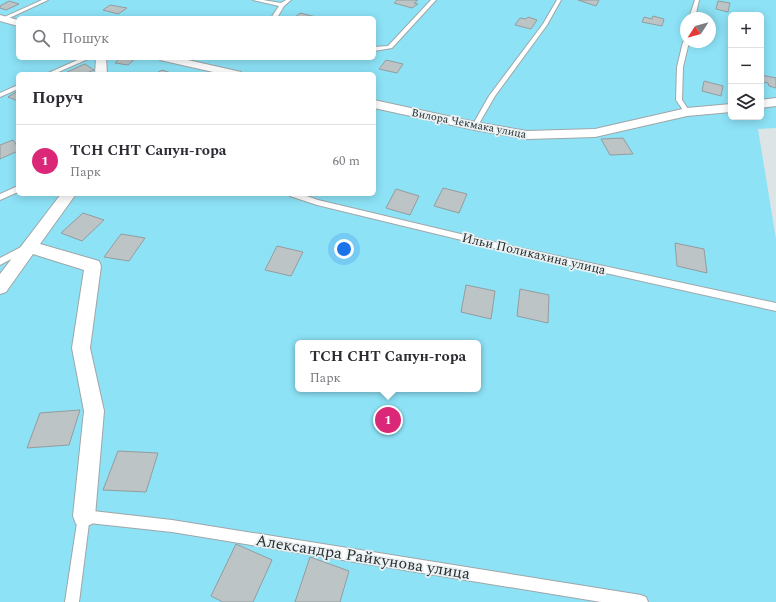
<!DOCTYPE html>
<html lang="uk">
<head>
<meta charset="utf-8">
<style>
	:root { --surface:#fff; --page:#f2f2f3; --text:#2b2b33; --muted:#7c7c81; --line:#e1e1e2; --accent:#db2777 }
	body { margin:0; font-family:Spectral,serif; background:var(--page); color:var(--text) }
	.controls { position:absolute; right:12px; top:12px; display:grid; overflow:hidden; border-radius:6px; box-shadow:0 2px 10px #0003 }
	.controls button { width:36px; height:36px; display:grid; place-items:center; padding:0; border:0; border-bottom:1px solid var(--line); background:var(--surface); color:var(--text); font:20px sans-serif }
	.compass { position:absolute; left:680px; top:12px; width:36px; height:36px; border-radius:50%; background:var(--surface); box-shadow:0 2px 10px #0003; rotate:234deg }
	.you { position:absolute; left:344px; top:249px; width:14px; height:14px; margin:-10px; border:3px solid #fff; border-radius:50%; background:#1a73e8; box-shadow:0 0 0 6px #1a73e833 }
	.badge { display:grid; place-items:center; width:26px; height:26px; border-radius:50%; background:var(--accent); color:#fff; font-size:13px; font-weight:700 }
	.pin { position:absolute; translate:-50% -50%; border:2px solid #fff; box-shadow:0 1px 4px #0006 }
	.popup { position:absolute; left:295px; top:340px; width:186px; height:52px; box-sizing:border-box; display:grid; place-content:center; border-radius:6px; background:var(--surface); filter:drop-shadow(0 1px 3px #0005); font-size:13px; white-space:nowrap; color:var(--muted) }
	.popup b { font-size:15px; color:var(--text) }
	.popup::after { content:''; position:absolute; left:50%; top:100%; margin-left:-8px; border:8px solid transparent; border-top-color:var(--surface) }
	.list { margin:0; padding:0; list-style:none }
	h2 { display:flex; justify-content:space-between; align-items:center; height:52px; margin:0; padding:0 16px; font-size:17px }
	h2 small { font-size:13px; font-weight:400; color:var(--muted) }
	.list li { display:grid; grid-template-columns:26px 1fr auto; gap:12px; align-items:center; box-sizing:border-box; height:72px; padding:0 16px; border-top:1px solid var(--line) }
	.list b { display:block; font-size:15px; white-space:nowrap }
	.list p { margin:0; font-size:13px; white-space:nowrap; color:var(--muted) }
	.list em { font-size:13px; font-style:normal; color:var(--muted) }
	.icon { flex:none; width:22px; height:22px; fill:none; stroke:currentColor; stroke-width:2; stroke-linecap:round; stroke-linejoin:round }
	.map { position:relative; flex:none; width:776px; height:602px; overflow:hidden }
	.search { position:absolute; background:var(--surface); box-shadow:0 2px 10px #0003; left:16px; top:16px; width:360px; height:44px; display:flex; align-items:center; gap:10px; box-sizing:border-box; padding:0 14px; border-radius:6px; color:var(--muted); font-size:15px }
	.panel { position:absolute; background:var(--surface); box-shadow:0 2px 10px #0003; left:16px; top:72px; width:360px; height:124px; border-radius:6px }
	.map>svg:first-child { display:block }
</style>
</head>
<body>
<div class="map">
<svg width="776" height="602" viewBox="0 0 776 602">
	<rect width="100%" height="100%" fill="#dce4e6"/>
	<!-- green -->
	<path fill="#8de2f6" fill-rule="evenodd" d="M0,0H776V128L758,129L776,239V602H0ZM731,15H761V117H731ZM18,18H374V58H18ZM686,18H710V42H686ZM18,74H374V194H18ZM298,343H478V389H298Z"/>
	<!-- building -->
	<path fill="#bcc4c6" stroke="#949c9e" d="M397,0H418L414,3L418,4L412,8L394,3Z
		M578,0H599L596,6Z
		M9,1L19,4L6,10L0,8V6Z
		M718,1L730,3L728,12L716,9Z
		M110,5L127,8L118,14L103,10Z
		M300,13L316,17L294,18Z
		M653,16L664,19L662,26L642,22L644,17L652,19Z
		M528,17L537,20L531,29L515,25L520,18L526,19Z
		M120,58H136L128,65L115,63Z
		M386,60L403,64L397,73L379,69Z
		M85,64L94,70L85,74H70L67,72Z
		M162,70L174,74H155Z
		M761,75L776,78V88L769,86L768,83L762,82Z
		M704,81L723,86L721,96L702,91Z
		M18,91V101L8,97Z
		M623,138L633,154L610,155L601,139Z
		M13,140L18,147V151L0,159V145Z
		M443,188L467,194L459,213L434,206Z
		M396,189L419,196L410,215L386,208Z
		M83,213L104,220L82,241L61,233Z
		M121,234L145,238L129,261L104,257Z
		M675,243L704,249L707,273L677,266Z
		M277,246L303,252L291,276L265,270Z
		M466,285L495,291L491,319L461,312Z
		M520,289L549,295L548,323L517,316Z
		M80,410L69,445L27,448L40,413Z
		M118,451L158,453L146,492L103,490Z
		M236,544L272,560L253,602H223L211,596Z
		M310,557L349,571L340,602H295Z"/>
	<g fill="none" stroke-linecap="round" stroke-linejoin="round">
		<!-- service casing -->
		<g stroke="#9fa6a8" stroke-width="2">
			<path id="service" d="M42,0H48L5,20L0,19Z
				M253,0H263L281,3L286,0H291L284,6L277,18H271L279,6Z
				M431,0H436L392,48L374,51V47L388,46Z
				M557,0H561L547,25L495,96L477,127H473L472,126L489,96L543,24Z
				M695,0H699L695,18H689Z
				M686,40V42H689L683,67L682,100L690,112L687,114L685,113L676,100L677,67L683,42Z
				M82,58H90L54,74H46Z
				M18,85V89L0,97V93Z
				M18,186V192L0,200V194Z
				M289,194H301L318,200L511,246L776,303V311L511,252L317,205L290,196Z
				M25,245L28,246L29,248L28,250L0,265V258Z
				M84,510L172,520L641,595L646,597L648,602H601L172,532L89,523L79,602H65L78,516L80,512Z"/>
		</g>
		<!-- minor casing -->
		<g stroke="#9fa6a8" stroke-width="2">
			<path id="minor" d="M0,15L18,20V26L0,21Z
				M96,58H106L107,74H95Z
				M159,58H179L241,72L243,74H222L160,60Z
				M776,98V106L761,108V100Z
				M374,100L475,122L527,131L595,129L687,108L731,104V112L687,116L595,137L527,139L475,130L374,108Z
				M61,194H76L40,244L99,261L101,266L90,348L104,411L95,516L92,524L84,527L76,524L73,516L84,411L72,348L84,270L33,254L6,292L0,294V274Z"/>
		</g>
		<!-- service -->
		<use href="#service" fill="#fff" fill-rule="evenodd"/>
		<!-- minor -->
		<use href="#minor" fill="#fff" fill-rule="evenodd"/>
	</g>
	<g text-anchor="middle" stroke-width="3.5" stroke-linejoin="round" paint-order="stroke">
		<!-- far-street labels -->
		<g font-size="11" fill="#2a2d2e" stroke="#e9f1f3">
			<text transform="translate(469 123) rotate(11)" y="4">Вилора Чекмака улица</text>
		</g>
		<!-- street labels -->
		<g font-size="13" fill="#2a2d2e" stroke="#e9f1f3">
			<text transform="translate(534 253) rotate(13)" y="5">Ильи Поликахина улица</text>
		</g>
		<!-- near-street labels -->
		<g font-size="16" fill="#2a2d2e" stroke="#e9f1f3">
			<text transform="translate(363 556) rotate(9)" y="6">Александра Райкунова улица</text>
		</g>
	</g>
</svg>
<div class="controls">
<button>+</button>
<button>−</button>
<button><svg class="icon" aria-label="layers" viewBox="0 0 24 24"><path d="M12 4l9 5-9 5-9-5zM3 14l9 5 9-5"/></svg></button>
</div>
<svg class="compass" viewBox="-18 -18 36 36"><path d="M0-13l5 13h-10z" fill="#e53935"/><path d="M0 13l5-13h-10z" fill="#7c7c81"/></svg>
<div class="you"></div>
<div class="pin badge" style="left:388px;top:420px">1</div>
<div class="popup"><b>ТСН СНТ Сапун-гора</b>Парк</div>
<div class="search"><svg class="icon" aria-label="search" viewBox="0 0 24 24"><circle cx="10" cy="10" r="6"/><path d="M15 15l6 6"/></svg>Пошук</div>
<section class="panel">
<h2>Поруч<small></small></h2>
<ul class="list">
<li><span class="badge">1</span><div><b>ТСН СНТ Сапун-гора</b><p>Парк</p></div><em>60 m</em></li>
</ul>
</section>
</div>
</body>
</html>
